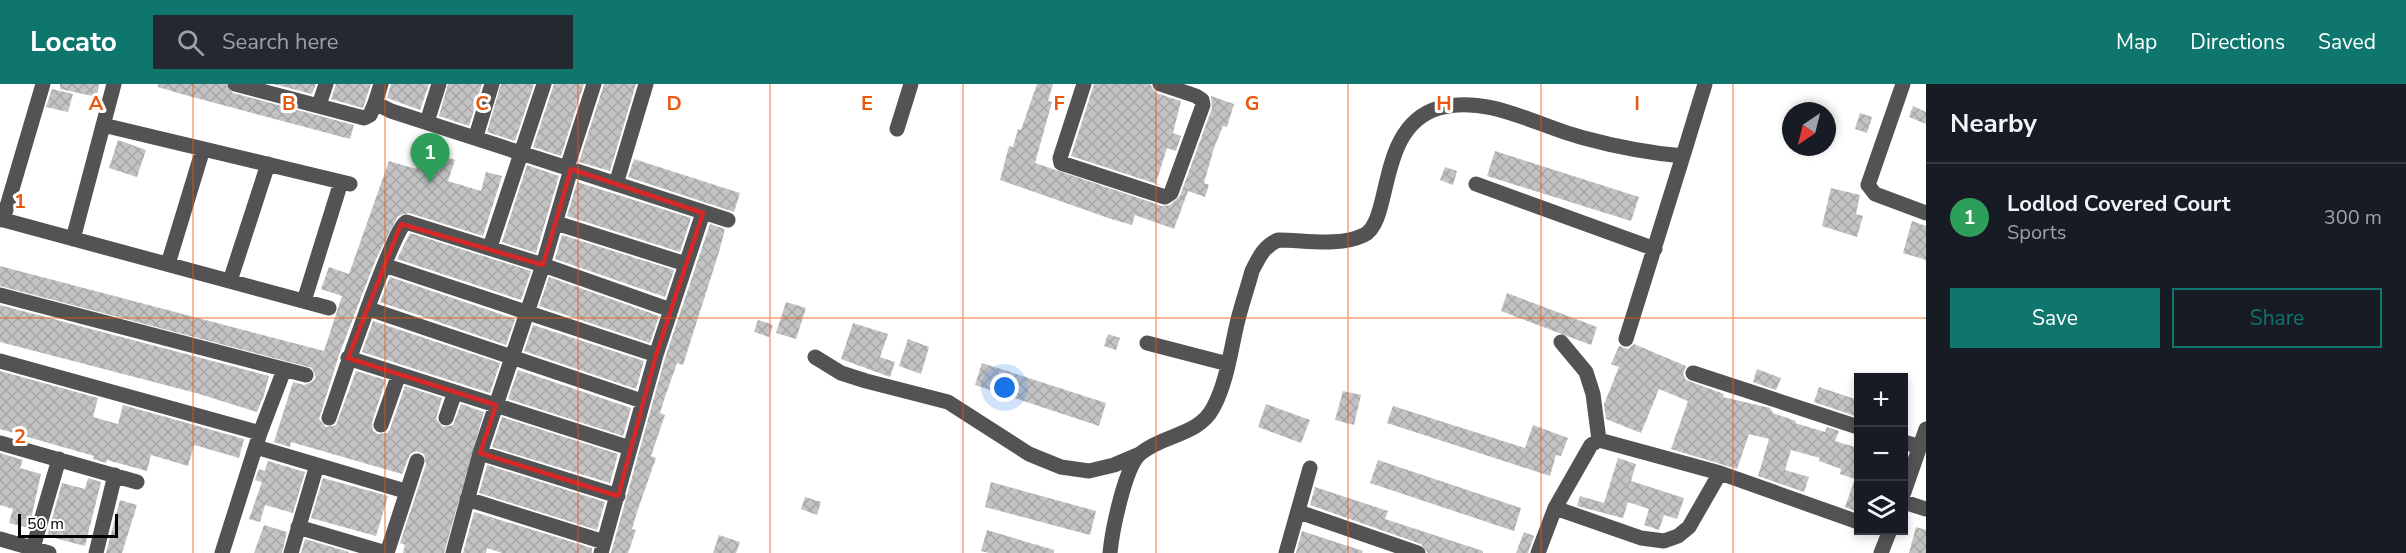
<!DOCTYPE html>
<html lang="en">
<head>
<meta charset="utf-8">
<style>
	:root { --surface:#171b24; --page:#242831; --text:#f1f3f6; --muted:#9ea1a6; --line:#363941; --accent:#0f766e }
	body { margin:0; font-family:"Nunito Sans",sans-serif; background:var(--page); color:var(--text) }
	.controls { position:absolute; right:18px; bottom:18px; display:grid; overflow:hidden; border-radius:0px; box-shadow:0 3px 9px #0003 }
	.controls button { width:54px; height:54px; display:grid; place-items:center; padding:0; border:0; border-bottom:2px solid var(--line); background:var(--surface); color:var(--text); font:30px sans-serif }
	.compass { position:absolute; left:1782px; top:18px; width:54px; height:54px; border-radius:50%; background:var(--surface); box-shadow:0 3px 9px #0003; rotate:215deg }
	.scale { position:absolute; left:18px; bottom:15px; width:100px; box-sizing:border-box; padding-left:6px; border:3px solid #000; border-top:0; font-size:16px; line-height:21px; white-space:nowrap; color:#000; -webkit-text-stroke:4px #fff; paint-order:stroke }
	.you { position:absolute; left:1005px; top:304px; width:21px; height:21px; margin:-15px; border:4px solid #fff; border-radius:50%; background:#1a73e8; box-shadow:0 0 0 9px #1a73e833 }
	.badge { display:grid; place-items:center; width:39px; height:39px; border-radius:50%; background:var(--accent); color:#fff; font-size:20px; font-weight:700 }
	.pin { position:absolute; translate:-50% -50px; filter:drop-shadow(0 2px 3px #0008) }
	.pin::after { content:''; position:absolute; top:32px; width:21px; height:18px; background:inherit; clip-path:polygon(0 0,100% 0,50% 100%) }
	.list { margin:0; padding:0; list-style:none }
	h2 { display:flex; justify-content:space-between; align-items:center; height:78px; margin:0; padding:0 24px; font-size:26px }
	h2 small { font-size:20px; font-weight:400; color:var(--muted) }
	.list li { display:grid; grid-template-columns:39px 1fr auto; gap:18px; align-items:center; box-sizing:border-box; height:108px; padding:0 24px; border-top:2px solid var(--line) }
	.list b { display:block; font-size:22px; white-space:nowrap }
	.list p { margin:0; font-size:20px; white-space:nowrap; color:var(--muted) }
	.list em { font-size:20px; font-style:normal; color:var(--muted) }
	.actions { display:flex; gap:12px; padding:18px 24px }
	.actions a { flex:1; padding:14px 0; border:2px solid var(--accent); border-radius:0px; text-align:center; font-size:21px; color:var(--accent) }
	.actions .main { background:var(--accent); color:#fff }
	.icon { flex:none; width:33px; height:33px; fill:none; stroke:currentColor; stroke-width:2; stroke-linecap:round; stroke-linejoin:round }
	.map { position:relative; flex:none; width:1926px; height:469px; overflow:hidden }
	header { display:flex; align-items:center; gap:36px; box-sizing:border-box; height:84px; padding:0 30px; background:var(--accent); color:#fff }
	header strong { font-size:28px }
	nav { display:flex; gap:33px; margin-inline-start:auto; font-size:21px }
	.search { width:420px; height:54px; background:var(--page); display:flex; align-items:center; gap:15px; box-sizing:border-box; padding:0 21px; border-radius:0px; color:var(--muted); font-size:22px }
	main { display:flex }
	aside { flex:1; background:var(--surface) }
	.map>svg:first-child { display:block }
</style>
</head>
<body>
<header>
<strong>Locato</strong>
<div class="search"><svg class="icon" aria-label="search" viewBox="0 0 24 24"><circle cx="10" cy="10" r="6"/><path d="M15 15l6 6"/></svg>Search here</div>
<nav><a>Map</a><a>Directions</a><a>Saved</a></nav>
</header>
<main>
<div class="map">
<svg width="1926" height="469" viewBox="0 0 1926 469">
	<defs>
		<pattern id="building-cross-hatch" width="8" height="8" patternUnits="userSpaceOnUse" patternTransform="scale(1.5)"><rect width="8" height="8" fill="#c3c3c3"/><path d="M0 0l8 8M0 8l8-8" fill="none" stroke="#a6a6a6"/></pattern>
	</defs>
	<rect width="100%" height="100%" fill="#fff"/>
	<!-- building -->
	<path fill="url(#building-cross-hatch)" d="M60,0H99L97,13L60,5Z
		M158,0H226L233,9L354,41L350,55L185,11L158,3Z
		M273,0H316L312,10Z
		M336,0H371L363,24L331,15Z
		M391,0H429L420,26L387,14Z
		M448,0H482L469,42L439,32Z
		M501,0H534L515,57L487,48Z
		M554,0H584L561,72L533,63Z
		M604,0H636L610,87L579,78Z
		M1037,0H1053L1048,17L1052,18L1035,79L1162,122L1170,121L1180,112L1212,24L1211,12L1234,20L1227,43L1223,42L1214,64L1204,99L1209,101L1205,113L1188,107L1174,145L1135,131L1132,141L1111,135L1000,96L1009,62L1013,63L1018,45L1021,46Z
		M1094,0H1150L1156,9L1181,17L1173,49L1181,52L1176,67L1167,64L1156,99L1163,102L1071,72Z
		M52,5L73,10L68,28L46,23Z
		M1913,22L1926,28V40L1909,33Z
		M1860,29L1872,33L1867,49L1855,45Z
		M118,56L146,66L137,93L109,84Z
		M422,65L455,76L448,97L481,107L486,88L502,92L483,152L409,129L398,132L375,177L339,271L319,335L326,343L336,341L356,287L386,296L372,338L373,347L378,350L387,349L390,345L405,302L442,314L436,335L443,343L453,341L461,320L484,328L444,469H403L405,461L400,459L426,380L424,370L416,367L410,370L402,390L291,358L290,363L274,358L293,298L304,301L312,298L316,293L312,284L0,202V182L324,267L342,212L321,205L329,183L349,190L389,77L416,85Z
		M1495,67L1639,113L1631,137L1487,92Z
		M634,75L740,109L734,128L628,93Z
		M527,81L559,92L536,169L502,158Z
		M1445,83L1457,87L1453,101L1440,96Z
		M577,98L691,134L680,168L567,132Z
		M1831,104L1860,111L1856,130L1863,132L1857,153L1822,142Z
		M1912,137L1926,142V176L1903,169Z
		M710,140L725,145L719,168L683,281L677,279L665,313L660,329L665,331L651,372L656,374L637,428L632,445L636,446L628,469H611L665,274Z
		M410,149L531,187L521,216L397,175Z
		M562,151L674,186L665,213L555,175Z
		M390,193L515,235L506,261L380,218Z
		M549,193L659,232L650,259L539,222Z
		M1507,209L1597,243L1591,261L1501,227Z
		M786,218L806,224L796,255L776,249Z
		M0,221L269,292L264,311L257,328L196,309L0,258Z
		M758,236L773,241L769,253L754,248Z
		M373,237L500,279L490,309L362,268Z
		M853,239L888,250L880,273L895,278L890,293L841,275Z
		M533,241L644,277L636,305L524,267Z
		M1108,250L1120,254L1116,266L1104,262Z
		M908,255L929,263L921,290L899,282Z
		M1634,260L1686,282L1683,290L1686,296L1724,310L1723,313L1770,324L1773,329L1796,337L1795,339L1825,348L1827,343L1839,347L1835,357L1858,364V428L1845,423L1855,395L1840,390L1841,385L1819,377L1820,374L1791,366L1785,386L1809,393L1804,408L1758,392L1769,355L1749,350L1737,385L1671,365L1688,317L1659,305L1641,349L1606,335L1604,320L1619,283L1611,280L1619,262L1628,265Z
		M982,279L1106,319L1099,342L975,301Z
		M1757,285L1781,294L1776,306L1753,298Z
		M518,286L631,324L623,352L508,315Z
		M0,287L98,314L93,333L118,340L123,321L244,355L239,374L194,361L188,382L151,371L147,387L107,376L106,379L93,375L94,372L0,345Z
		M1819,303L1858,316V333L1814,318Z
		M1343,307L1361,311L1354,341L1335,336Z
		M1266,320L1310,336L1301,359L1258,343Z
		M1393,322L1525,364L1533,341L1568,354L1561,372L1556,371L1550,392L1387,339Z
		M502,333L618,370L610,399L492,363Z
		M0,369L23,376L20,384L41,390L29,444L9,439L13,425L0,421Z
		M1618,374L1636,380L1631,397L1684,414L1677,435L1664,431L1659,446L1644,441L1649,425L1628,418L1623,434L1577,422L1580,412L1604,419Z
		M1378,376L1521,424L1514,447L1370,399Z
		M268,377L305,388L293,429L265,421L260,438L249,435L262,398L255,396L259,385L265,387Z
		M487,381L605,418L597,446L479,409Z
		M88,394L101,398L85,462L47,452L62,399L85,405Z
		M323,394L388,412L376,452L311,434Z
		M991,398L1096,427L1090,451L985,423Z
		M1315,403L1388,427L1385,435L1483,467V469H1428L1421,460L1310,421Z
		M805,413L821,418L817,431L801,425Z
		M120,416L137,421L122,469H106Z
		M474,428L592,464V469H502L487,464L486,469H463Z
		M264,441L287,448L282,469H254Z
		M1916,443L1926,446V469H1909Z
		M987,446L1054,466V469H989L981,467Z
		M1302,447L1363,467L1362,469H1296Z
		M1524,448L1534,452L1528,469H1516Z
		M719,451L740,458L736,469H713Z
		M305,455L349,468L348,469H301Z"/>
	<g fill="none" stroke-linecap="round" stroke-linejoin="round">
		<!-- minor -->
		<path stroke="#535353" stroke-width="15" d="M235,0L364,34L370,31L375,19
			M381,0L375,19L391,27L728,136
			M1084,0L1060,74L1061,79L1165,113L1171,109L1203,21L1202,16L1196,12L1160,0
			M1903,0L1868,101L1875,110L1926,129
			M319,21L326,0
			M427,38L439,0
			M103,41L350,100
			M897,45L911,0
			M476,52L492,0
			M567,84L594,0
			M616,100L646,0
			M1476,100L1655,165
			M0,135L329,224
			M3,136L43,0
			M556,139L686,180
			M73,155L114,0
			M490,163L544,0
			M168,180L203,65
			M384,181L656,271
			M230,197L268,80
			M0,211L306,291
			M304,217L341,98
			M369,225L642,317
			M1626,255L1683,72
			M1561,258L1586,288L1593,310L1599,356
			M1147,259L1228,280
			M815,273L841,289L866,297L948,318L1029,370L1061,383L1089,387L1114,381L1140,370
			M348,274L630,364
			M0,277L260,349
			M1693,289L1858,343
			M329,334C337,310 394,142 406,138L543,181L671,226
			M446,334L455,308
			M381,341L399,290
			M1904,358L1920,363
			M0,359L137,398
			M256,363L405,407
			M480,369L618,412
			M1904,408L1926,345
			M467,415L604,458
			M1904,418L1926,425
			M1555,424L1641,454L1664,457L1678,452L1689,443L1720,389
			M1299,428L1418,469
			M298,443L386,469
			M0,455L49,469
			M33,464L59,375
			M96,469L115,391
			M222,469L260,349L284,286
			M291,469L317,381
			M387,469L417,377
			M453,469L480,369L543,181L571,85
			M601,469L656,271L703,129
			M1110,469C1112,448 1125,381 1141,369C1164,350 1198,352 1213,324C1226,300 1230,271 1236,244C1240,225 1247,206 1252,187C1259,173 1264,162 1278,156C1305,156 1339,163 1364,151C1393,137 1376,42 1439,24C1488,10 1539,43 1584,54C1617,63 1650,69 1683,72L1705,0
			M1286,469L1310,384
			M1538,469L1555,424L1591,361L1599,356L1720,389L1858,438
			M1881,469L1890,446"/>
	</g>
	<!-- marked area -->
	<path fill="none" stroke="#d62828" stroke-width="4.5" stroke-linejoin="round" d="M571,85L703,129L656,271L618,412L480,369L496,321L348,274L401,140L543,181Z"/>
	<!-- grid -->
	<path fill="none" stroke="#e8590c" stroke-width="1.5" stroke-opacity="0.55" d="M193,0V469M385,0V469M578,0V469M770,0V469M963,0V469M1156,0V469M1348,0V469M1541,0V469M1733,0V469M0,234H1926"/>
	<g font-size="20" text-anchor="middle" font-weight="bold" fill="#e8590c" stroke="#fff" stroke-width="6" stroke-linejoin="round" paint-order="stroke">
		<text x="96" y="26">A</text>
		<text x="289" y="26">B</text>
		<text x="482" y="26">C</text>
		<text x="674" y="26">D</text>
		<text x="867" y="26">E</text>
		<text x="1059" y="26">F</text>
		<text x="1252" y="26">G</text>
		<text x="1444" y="26">H</text>
		<text x="1637" y="26">I</text>
		<text x="20" y="124">1</text>
		<text x="20" y="359">2</text>
	</g>
</svg>
<div class="controls">
<button>+</button>
<button>−</button>
<button><svg class="icon" aria-label="layers" viewBox="0 0 24 24"><path d="M12 4l9 5-9 5-9-5zM3 14l9 5 9-5"/></svg></button>
</div>
<svg class="compass" viewBox="-18 -18 36 36"><path d="M0-13l5 13h-10z" fill="#e53935"/><path d="M0 13l5-13h-10z" fill="#9ea1a6"/></svg>
<div class="scale">50 m</div>
<div class="you"></div>
<div class="pin badge" style="left:430px;top:99px;background:#2e9e5b">1</div>
</div>
<aside>
<h2>Nearby<small></small></h2>
<ul class="list">
<li><span class="badge" style="background:#2e9e5b">1</span><div><b>Lodlod Covered Court</b><p>Sports</p></div><em>300 m</em></li>
</ul>
<div class="actions"><a class="main">Save</a><a>Share</a></div>
</aside>
</main>
</body>
</html>
